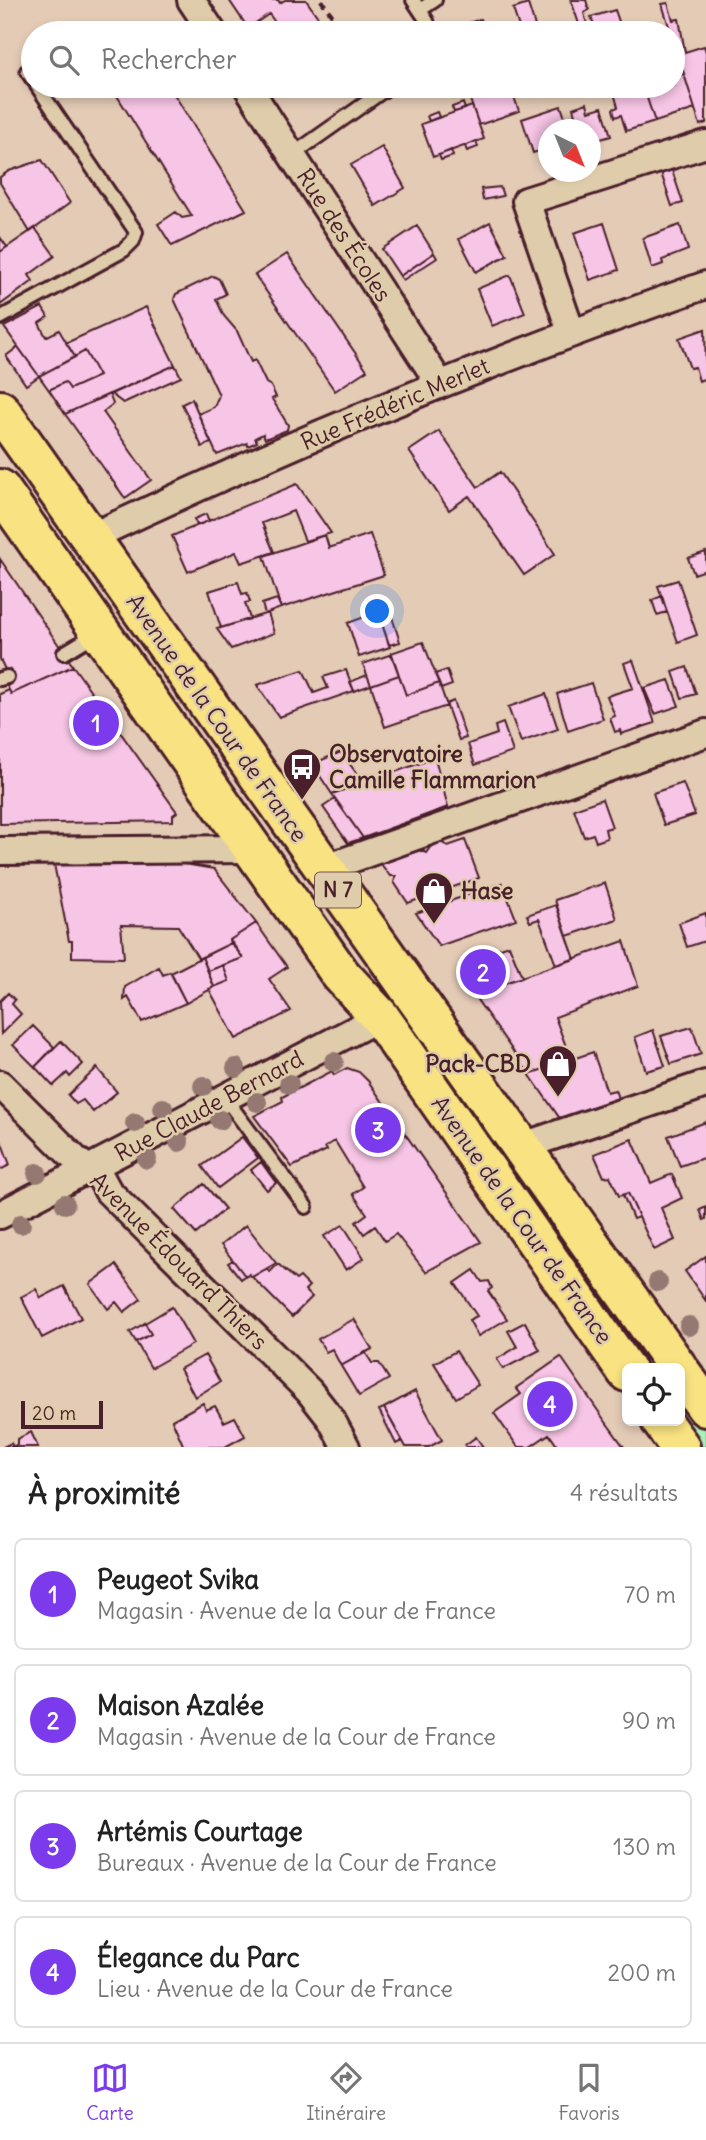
<!DOCTYPE html>
<html lang="fr">
<head>
<meta charset="utf-8">
<style>
	:root { --surface:#fff; --page:#f2f2f2; --text:#222; --muted:#767676; --line:#e0e0e0; --accent:#7c3aed }
	body { margin:0; font-family:Delius,sans-serif; background:var(--page); color:var(--text) }
	.controls { position:absolute; right:21px; bottom:21px; display:grid; overflow:hidden; border-radius:10px; box-shadow:0 4px 10px #0003 }
	.controls button { width:63px; height:63px; display:grid; place-items:center; padding:0; border:0; border-bottom:2px solid var(--line); background:var(--surface); color:var(--text); font:35px sans-serif }
	.compass { position:absolute; left:538px; top:119px; width:63px; height:63px; border-radius:50%; background:var(--surface); box-shadow:0 4px 10px #0003; rotate:137deg }
	.scale { position:absolute; left:21px; bottom:18px; width:82px; box-sizing:border-box; padding-left:7px; border:4px solid #4a1f2b; border-top:0; font-size:19px; line-height:24px; white-space:nowrap; color:#4a1f2b; -webkit-text-stroke:5px #deccaa; paint-order:stroke }
	.you { position:absolute; left:378px; top:612px; width:24px; height:24px; margin:-18px; border:5px solid #fff; border-radius:50%; background:#1a73e8; box-shadow:0 0 0 10px #1a73e833 }
	.badge { display:grid; place-items:center; width:46px; height:46px; border-radius:50%; background:var(--accent); color:#fff; font-size:23px; font-weight:700 }
	.pin { position:absolute; translate:-50% -50%; border:4px solid #fff; box-shadow:0 2px 7px #0006 }
	.list { margin:0; padding:0; list-style:none }
	h2 { display:flex; justify-content:space-between; align-items:center; height:91px; margin:0; padding:0 28px; font-size:30px }
	h2 small { font-size:23px; font-weight:400; color:var(--muted) }
	.list li { display:grid; grid-template-columns:46px 1fr auto; gap:21px; align-items:center; box-sizing:border-box; height:112px; margin:0 14px 14px; padding:0 14px; border:2px solid var(--line); border-radius:10px }
	.list b { display:block; font-size:26px; white-space:nowrap }
	.list p { margin:0; font-size:23px; white-space:nowrap; color:var(--muted) }
	.list em { font-size:23px; font-style:normal; color:var(--muted) }
	.icon { flex:none; width:38px; height:38px; fill:none; stroke:currentColor; stroke-width:2; stroke-linecap:round; stroke-linejoin:round }
	.map { position:relative; flex:none; width:706px; height:1447px; overflow:hidden }
	.search { position:absolute; background:var(--surface); box-shadow:0 4px 10px #0003; left:21px; right:21px; top:21px; height:77px; display:flex; align-items:center; gap:18px; box-sizing:border-box; padding:0 24px; border-radius:38px; color:var(--muted); font-size:26px }
	.sheet { height:595px; background:var(--surface) }
	nav { display:flex; justify-content:space-around; align-items:center; box-sizing:border-box; height:98px; border-top:2px solid var(--line); background:var(--surface); font-size:19px; color:var(--muted) }
	nav a { display:grid; justify-items:center; gap:4px }
	nav .on { color:var(--accent) }
	.map>svg:first-child { display:block }
</style>
</head>
<body>
<div class="map">
<svg width="706" height="1447" viewBox="0 0 706 1447">
	<rect width="100%" height="100%" fill="#e3cbb6"/>
	<filter id="ink" filterUnits="userSpaceOnUse"><feTurbulence type="fractalNoise" baseFrequency=".0143" numOctaves="2"/><feDisplacementMap in="SourceGraphic" scale="14" xChannelSelector="R" yChannelSelector="G"/><feConvolveMatrix kernelMatrix="1 2 1 2 8 2 1 2 1" color-interpolation-filters="sRGB"/></filter>
	<g filter="url(#ink)">
		<!-- green -->
		<path fill="#acefb9" stroke="#7b8772" stroke-width="2" d="M559,1231L662,1368H649L562,1242L557,1234Z
			M680,1393L706,1429V1447H702L680,1414Z"/>
		<!-- building -->
		<path fill="#f7c5e5" stroke="#4a1f2b" stroke-width="2" d="M229,0H278L280,3L285,0H306L329,33H283L269,14L248,28Z
			M571,0H586L589,10L584,13L588,28L581,30Z
			M668,3L673,20L679,19L685,52L704,46L706,52V123L700,125L662,4Z
			M528,4L535,26L520,30L513,9Z
			M615,10L623,33H597L591,17Z
			M481,19L485,31L447,33L446,30Z
			M684,74L695,109L655,122L643,86H673V77Z
			M111,86H169L246,210L172,246L158,224L176,212L182,218L192,216Z
			M319,86H337L325,94Z
			M493,86H510L519,111L479,125L468,94Z
			M643,86L655,122L626,131L621,115L615,117L613,109L618,107L614,93Z
			M463,103L465,109L454,112L452,107Z
			M587,103L589,111L602,107L611,136L590,142V130H574L570,117L575,115L573,108Z
			M472,106L484,139L433,157L421,124Z
			M561,106L569,130H548V148L533,153L522,119Z
			M437,112L439,117L429,121L427,116Z
			M476,141L478,147L467,151L465,146Z
			M382,147L405,188L375,206L351,165Z
			M451,150L453,156L441,160L439,155Z
			M42,160L70,203L30,232L0,183V177L9,171Z
			M672,170L683,203L672,206L661,173Z
			M500,187L503,196L483,200L481,189Z
			M490,222L507,255L476,272L459,239Z
			M604,223L619,270L590,280L574,233Z
			M680,225L688,250L662,260L663,264L652,268L643,238Z
			M417,226L434,253L400,276L382,249Z
			M35,228L55,256L29,275L33,281L0,305V252Z
			M0,237L7,247L0,252Z
			M434,253L437,258L403,280L400,276Z
			M287,254L367,370L335,391L255,275Z
			M510,275L525,313L492,326L477,289Z
			M213,276L219,279L226,294L216,299L224,316L237,331L251,362L255,360L266,383L271,386L276,397L272,399L288,425L287,430L265,439L263,434L255,438L257,442L248,446L247,443L217,455L198,414L214,407L219,395L174,299L176,294Z
			M42,307L48,317L39,323L46,337L59,330L75,357L39,376L4,327Z
			M146,307L175,365L65,414L49,390L65,382L70,389L99,376L85,351L75,357L66,343Z
			M705,329L706,378L699,381L695,367L690,368L679,338Z
			M18,347L39,376L26,385L6,356Z
			M85,351L99,376L70,389L65,382L49,390L39,376Z
			M175,365L181,377L123,403L111,394Z
			M109,394L113,404L103,412L151,480L125,498L65,414Z
			M192,399L211,443L202,447L182,404Z
			M439,431L478,487L500,472L555,554L524,575L469,496L449,510L409,451Z
			M297,484L331,533L305,541L293,511L262,523L274,552L241,563L236,552L188,572L172,536Z
			M206,514L209,521L197,525L194,519Z
			M370,534L384,575L281,608L264,556L325,535L329,548Z
			M706,552V570L694,574L688,558Z
			M0,559L73,666L11,694L4,680L9,678L0,659Z
			M678,580L697,635L678,642L658,586Z
			M238,582L242,594L247,593L250,602L245,603L250,619L221,628L209,591Z
			M662,596L667,612L657,615L652,600Z
			M277,599L281,608L265,614L262,604Z
			M378,612L390,647L359,657L348,623Z
			M268,613L274,633L231,649L217,629Z
			M392,617L400,642L389,645L381,621Z
			M423,642L439,683L406,695L391,653Z
			M392,654L399,675L371,685L363,664Z
			M633,660L655,723L621,734L620,730L615,732L610,718L615,716L607,696L633,688L624,663Z
			M73,666L177,812L173,815V821L0,824V694L9,690L11,694Z
			M687,667L696,694L682,698L673,672Z
			M303,670L314,693L328,688L323,677L346,670L354,691L279,717L257,685Z
			M447,670L452,685L441,689L435,674Z
			M367,675L371,685L354,691L350,682Z
			M399,675L406,695L439,683L447,706L385,727L371,685Z
			M669,680L679,706L655,714L644,688Z
			M591,683L603,719L568,731L557,694Z
			M546,694L558,729L521,742L508,707Z
			M453,701L466,738L459,740L446,704Z
			M503,723L513,752L475,765L468,744L497,734L495,726Z
			M341,752L362,781L332,794L312,764Z
			M435,758L448,807L363,838L332,794Z
			M683,783L695,815L664,825L653,793Z
			M335,799L363,838L348,843L323,807Z
			M602,799L612,827L605,829L607,838L596,842L593,834L584,837L574,809Z
			M465,840L479,878L408,903L394,882L396,876H390L381,864L419,850L426,853L431,846L440,842L448,846Z
			M172,862L214,869L256,923L230,940L231,943L199,959L178,926L121,925L124,958L72,957V941H69L54,864Z
			M502,883L516,919L439,946L416,913Z
			M605,883L617,919L567,936L555,900Z
			M556,905L575,959L556,965L539,919L530,922L527,915Z
			M706,913V943L705,941L687,947L679,923Z
			M256,923L287,967L269,979L291,1011L236,1039L209,989L229,981L223,965L243,958L230,940Z
			M624,941L638,986L555,1017L571,1060L529,1074L473,994Z
			M231,943L243,958L208,971L202,957Z
			M509,945L522,977L483,991L472,958Z
			M202,957L214,987L186,1003L171,973Z
			M223,965L229,981L214,987L208,971Z
			M159,967L163,975L170,972L186,1003L142,1022L128,997L124,1000L125,987Z
			M8,993L15,1000L12,1004L21,1014L1,1034L0,1001Z
			M33,1026L54,1047L35,1067L13,1045Z
			M692,1027L701,1054L671,1064L661,1036Z
			M653,1030L665,1066L646,1071L635,1037Z
			M61,1041L83,1064L70,1077L67,1073L53,1086L35,1067Z
			M593,1052L607,1092L615,1090L619,1101L561,1120L529,1074Z
			M97,1068L117,1092L93,1112L83,1100L76,1104L68,1095Z
			M347,1068L359,1072L368,1081L481,1242L426,1272L396,1234L385,1241L375,1226L364,1234L356,1222L367,1214L353,1194L363,1187L335,1141L325,1147L327,1150L292,1167L254,1116L283,1101L282,1097L332,1071L334,1075Z
			M706,1122V1157L680,1166L668,1136Z
			M242,1137L258,1158L218,1188L202,1166Z
			M0,1138L10,1165L0,1170Z
			M632,1139L651,1183L672,1174L682,1198L661,1208L675,1240L654,1250L628,1193L619,1196L610,1176L604,1177L594,1154Z
			M261,1162L276,1183L267,1190L251,1170Z
			M204,1184L225,1209L196,1234L174,1209Z
			M628,1193L639,1217L633,1219L623,1195Z
			M706,1207V1219L704,1220L700,1210Z
			M246,1225L276,1263L252,1277L249,1274L246,1277L221,1245Z
			M343,1225L364,1258L346,1270L324,1236Z
			M706,1256V1301L685,1271Z
			M233,1260L245,1276L241,1279L228,1263Z
			M278,1264L296,1280L300,1277L309,1286L305,1290L312,1297L292,1317L252,1277L266,1269L270,1272Z
			M116,1265L141,1299L124,1312L116,1302L108,1309L90,1284Z
			M474,1270L482,1282L489,1281L492,1288L488,1291L507,1319L478,1336L469,1320L477,1316L455,1283Z
			M64,1286L81,1318L42,1338L21,1297L36,1289L41,1298Z
			M172,1307L193,1344L151,1368L136,1342L151,1334L145,1323Z
			M354,1319L372,1349L341,1366L332,1349L326,1352L318,1339Z
			M525,1322L540,1350L503,1369L497,1359L517,1347L508,1331Z
			M145,1323L151,1334L136,1342L130,1332Z
			M456,1351L478,1385L456,1398L434,1363Z
			M365,1352L372,1363H379L389,1379L359,1396L341,1366Z
			M205,1355L220,1382L195,1397L180,1369Z
			M561,1357L603,1418L624,1447H558L549,1434L530,1447H518L494,1413L521,1394L516,1388Z
			M415,1391L442,1440L429,1447H406L384,1408Z
			M203,1403L206,1410L215,1406L224,1422L235,1417L245,1436L225,1447H184L172,1420Z
			M384,1408L402,1441L396,1444L379,1410Z
			M31,1432L38,1447H3L11,1443L13,1447L17,1444V1439Z
			M476,1437L483,1447H466L465,1445Z"/>
		<g fill="none" stroke-linecap="round" stroke-linejoin="round">
			<!-- service casing -->
			<g stroke="#4a1f2b" stroke-width="18">
				<path id="service" d="M413,0L427,21L431,33
					M420,10L435,0
					M27,71L33,80
					M292,155L390,86
					M0,318L124,250L133,241L136,232L37,86
					M64,653L97,633
					M0,679L7,677
					M225,1098L306,1207"/>
			</g>
			<!-- minor casing -->
			<g stroke="#4a1f2b" stroke-width="32">
				<path id="minor" d="M191,0L213,33
					M247,86L440,384
					M571,332L526,201L706,144
					M89,538C290,443 496,358 706,285
					M0,851L252,849
					M323,869L706,733
					M0,1084L76,1160L101,1178L108,1191L309,1391L331,1419L346,1447
					M520,1147L706,1084
					M0,1215L380,1017"/>
			</g>
			<!-- primary casing -->
			<g stroke="#4a1f2b" stroke-width="44">
				<path id="primary" d="M0,410L678,1368
					M0,489L341,975L380,1017L627,1372
					M680,1371L706,1407
					M661,1421L680,1447"/>
			</g>
			<!-- path -->
			<path stroke="#4a1f2b" stroke-width="4.5" stroke-dasharray="7 5" stroke-linecap="butt" d="M321,0L345,33"/>
			<!-- service -->
			<use href="#service" stroke="#deccaa" stroke-width="12"/>
			<!-- minor -->
			<use href="#minor" stroke="#deccaa" stroke-width="26"/>
			<!-- primary -->
			<use href="#primary" stroke="#f8e281" stroke-width="38"/>
		</g>
		<!-- trees -->
		<g fill="#947871">
			<circle cx="334" cy="1062" r="10"/>
			<circle cx="236" cy="1068" r="10"/>
			<circle cx="289" cy="1084" r="10"/>
			<circle cx="203" cy="1086" r="10"/>
			<circle cx="257" cy="1102" r="10"/>
			<circle cx="163" cy="1108" r="10"/>
			<circle cx="220" cy="1120" r="10"/>
			<circle cx="135" cy="1123" r="10"/>
			<circle cx="179" cy="1142" r="10"/>
			<circle cx="147" cy="1159" r="10"/>
			<circle cx="37" cy="1173" r="10"/>
			<circle cx="65" cy="1204" r="10"/>
			<circle cx="21" cy="1224" r="10"/>
			<circle cx="658" cy="1282" r="10"/>
			<circle cx="689" cy="1326" r="10"/>
		</g>
	</g>
	<!-- icons -->
	<defs>
		<g id="bus-pin" transform="scale(2.0125)"><path d="M0 17L-7.5 6A9.5 9.5 0 1 1 7.5 6Z" fill="#4a1f2b" stroke="#deccaa"/><path d="M-5-6H5V4H4V6H2V4H-2V6H-4V4H-5ZM-3.5-4V0h7V-4ZM-3.5 1.2v1.5H-2V1.2ZM2 1.2v1.5H3.5V1.2Z" fill="#fff"/></g>
		<g id="shop-pin" transform="scale(2.0125)"><path d="M0 17L-7.5 6A9.5 9.5 0 1 1 7.5 6Z" fill="#4a1f2b" stroke="#deccaa"/><path d="M-5-2.5h2.3a2.7 3.5 0 0 1 5.4 0H5L5.5 6h-11ZM-1.5-2.5h3a1.5 2.3 0 0 0-3 0Z" fill="#fff"/></g>
	</defs>
	<g fill-rule="evenodd">
		<use href="#bus-pin" x="302" y="767"/>
		<use href="#shop-pin" x="434" y="891"/>
		<use href="#shop-pin" x="558" y="1064"/>
	</g>
	<g text-anchor="middle" stroke-width="5" stroke-linejoin="round" paint-order="stroke">
		<!-- shield labels -->
		<rect fill="#deccaa" stroke="#765351" stroke-width="2" x="315" y="872.5" width="46" height="35" rx="5"/>
		<g font-size="21" font-weight="bold" fill="#4a1f2b">
			<text x="338" y="897">N 7</text>
		</g>
		<!-- street labels -->
		<g font-size="23" fill="#4a1f2b" stroke="#deccaa">
			<text transform="translate(344 235) rotate(57)" y="8">Rue des Écoles</text>
			<text transform="translate(395 404) rotate(-23)" y="8">Rue Frédéric Merlet</text>
			<text transform="translate(217 718) rotate(55)" y="8">Avenue de la Cour de France</text>
			<text transform="translate(209 1106) rotate(-28)" y="8">Rue Claude Bernard</text>
			<text transform="translate(522 1220) rotate(55)" y="8">Avenue de la Cour de France</text>
			<text transform="translate(179 1261) rotate(45)" y="8">Avenue Édouard Thiers</text>
		</g>
		<!-- poi labels -->
		<g font-size="23" font-weight="bold" fill="#4a1f2b" stroke="#deccaa" text-anchor="start">
			<text x="329" y="762">Observatoire<tspan x="329" dy="26">Camille Flammarion</tspan></text>
			<text x="461" y="899">Hase</text>
			<text x="531" y="1072" text-anchor="end">Pack-CBD</text>
		</g>
	</g>
</svg>
<div class="controls">
<button><svg class="icon" aria-label="locate" viewBox="0 0 24 24"><circle cx="12" cy="12" r="6"/><path d="M12 2v4M12 18v4M2 12h4M18 12h4"/></svg></button>
</div>
<svg class="compass" viewBox="-18 -18 36 36"><path d="M0-13l5 13h-10z" fill="#e53935"/><path d="M0 13l5-13h-10z" fill="#767676"/></svg>
<div class="scale">20 m</div>
<div class="you"></div>
<div class="pin badge" style="left:96px;top:723px">1</div>
<div class="pin badge" style="left:483px;top:972px">2</div>
<div class="pin badge" style="left:378px;top:1130px">3</div>
<div class="pin badge" style="left:550px;top:1404px">4</div>
<div class="search"><svg class="icon" aria-label="search" viewBox="0 0 24 24"><circle cx="10" cy="10" r="6"/><path d="M15 15l6 6"/></svg>Rechercher</div>
</div>
<section class="sheet">
<h2>À proximité<small>4 résultats</small></h2>
<ul class="list">
<li><span class="badge">1</span><div><b>Peugeot Svika</b><p>Magasin · Avenue de la Cour de France</p></div><em>70 m</em></li>
<li><span class="badge">2</span><div><b>Maison Azalée</b><p>Magasin · Avenue de la Cour de France</p></div><em>90 m</em></li>
<li><span class="badge">3</span><div><b>Artémis Courtage</b><p>Bureaux · Avenue de la Cour de France</p></div><em>130 m</em></li>
<li><span class="badge">4</span><div><b>Élegance du Parc</b><p>Lieu · Avenue de la Cour de France</p></div><em>200 m</em></li>
</ul>
</section>
<nav>
<a class="on"><svg class="icon" aria-label="map" viewBox="0 0 24 24"><path d="M3 6l6-2 6 2 6-2v14l-6 2-6-2-6 2zM9 4v14M15 6v14"/></svg>Carte</a>
<a><svg class="icon" aria-label="directions" viewBox="0 0 24 24"><path d="M12 3l9 9-9 9-9-9zM9 14v-3h6M13 9l2 2-2 2"/></svg>Itinéraire</a>
<a><svg class="icon" aria-label="saved" viewBox="0 0 24 24"><path d="M7 4h10v16l-5-4-5 4z"/></svg>Favoris</a>
</nav>
</body>
</html>
